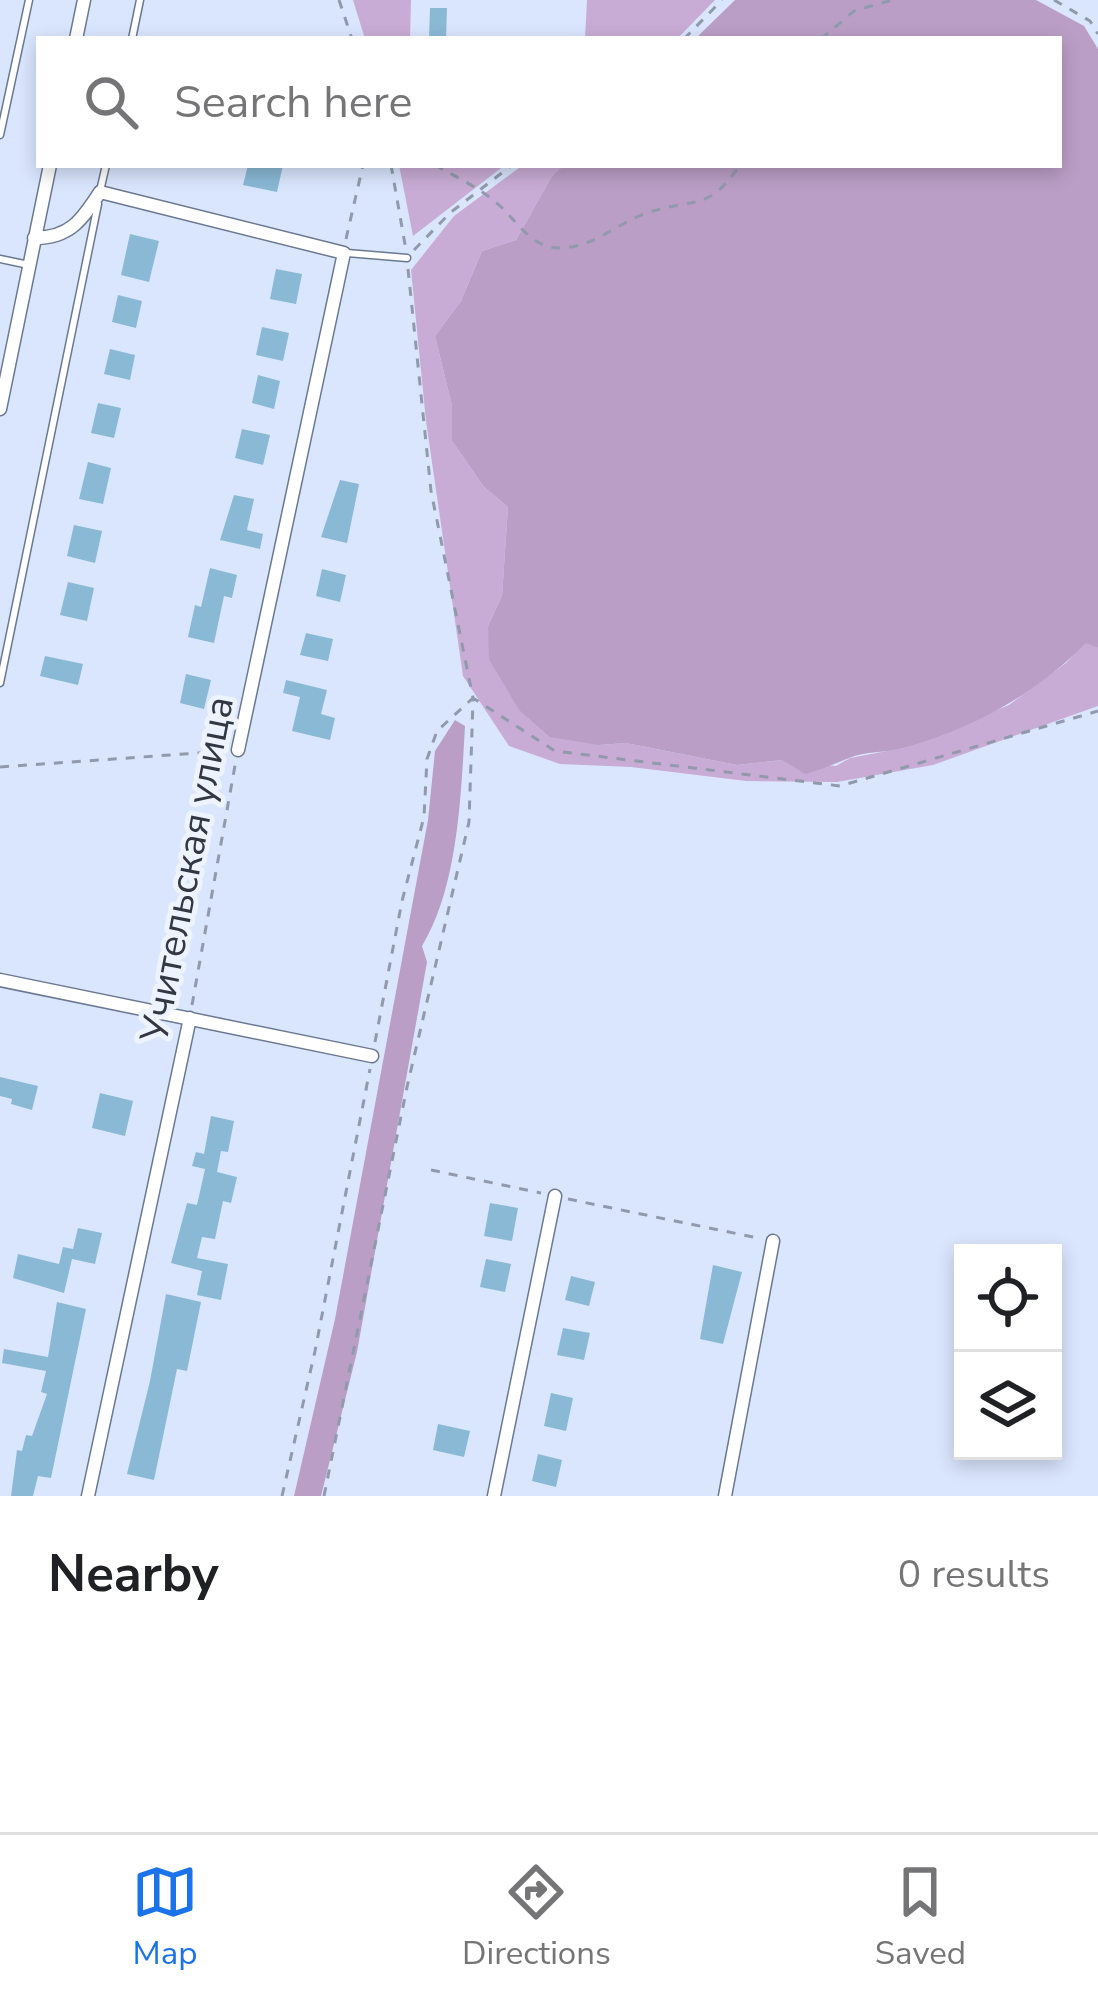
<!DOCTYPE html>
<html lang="en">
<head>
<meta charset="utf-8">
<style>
	:root { --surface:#fff; --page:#f6f6f6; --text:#202124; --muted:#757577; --line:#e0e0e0; --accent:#1a73e8 }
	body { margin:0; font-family:"Nunito Sans",sans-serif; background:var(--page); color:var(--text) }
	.controls { position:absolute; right:36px; bottom:36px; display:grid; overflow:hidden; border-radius:0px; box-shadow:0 6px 18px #0003 }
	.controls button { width:108px; height:108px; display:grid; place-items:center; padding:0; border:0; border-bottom:3px solid var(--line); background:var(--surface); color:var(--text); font:60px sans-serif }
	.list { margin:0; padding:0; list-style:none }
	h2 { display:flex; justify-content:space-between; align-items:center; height:156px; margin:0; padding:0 48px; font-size:51px }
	h2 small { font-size:39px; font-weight:400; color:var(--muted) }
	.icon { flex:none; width:66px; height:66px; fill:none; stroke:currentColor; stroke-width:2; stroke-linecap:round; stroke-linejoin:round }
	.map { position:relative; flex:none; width:1098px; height:1496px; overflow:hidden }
	.search { position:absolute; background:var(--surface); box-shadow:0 6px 18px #0003; left:36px; right:36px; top:36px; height:132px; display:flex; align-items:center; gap:30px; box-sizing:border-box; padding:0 42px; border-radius:0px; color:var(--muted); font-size:45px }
	.sheet { height:336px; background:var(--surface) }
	nav { display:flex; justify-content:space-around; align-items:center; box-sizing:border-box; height:168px; border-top:3px solid var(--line); background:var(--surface); font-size:33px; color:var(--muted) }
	nav a { display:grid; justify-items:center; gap:6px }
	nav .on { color:var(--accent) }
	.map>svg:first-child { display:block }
</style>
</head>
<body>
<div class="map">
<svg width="1098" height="1496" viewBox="0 0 1098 1496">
	<rect width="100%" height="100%" fill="#dae6fe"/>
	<!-- green -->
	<path fill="#c9acd5" d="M353,0H411L410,39H365Z
		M587,0H715L677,39H585Z
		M399,165H505L413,236Z
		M523,165H564L552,176L516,240L482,251L461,301L435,336L452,406V441L484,487L508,507L502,596L488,626L599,745L626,743L737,765L782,760L836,766L850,758L903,748L1009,705L1066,663L1086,642L1098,648V706L933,765L837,782L746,781L631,767L560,764L509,746L463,676L426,421L411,270L454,216Z"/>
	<!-- forest -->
	<path fill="#ba9ec6" d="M735,0H1036L1084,26L1098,49V648L1086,643C1036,694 972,729 903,748C886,753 865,751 849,758C834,764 821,770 805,774L782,760L737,765L626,743L599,745L550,737L519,710L489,659L488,626L502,596L508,507L484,487L452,441V406L435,336L461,301L482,251L516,240L552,176L564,165H1059V39H695Z
		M455,720L465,726C461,795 458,887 422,946L427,962L357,1352L321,1496H294L335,1319L428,820L435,751Z"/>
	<!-- building -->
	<path fill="#8ab9d6" d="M430,8H447L446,39H429Z
		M248,165H283L277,192L243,185Z
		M130,234L159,241L149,282L121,275Z
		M276,269L302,274L296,304L270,299Z
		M118,295L142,301L136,328L112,322Z
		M262,327L289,333L283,361L256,355Z
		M110,349L135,355L130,380L104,374Z
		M258,375L280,381L274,409L252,403Z
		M98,403L121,408L114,438L91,433Z
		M242,429L270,435L263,465L235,458Z
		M88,462L111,468L103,504L79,499Z
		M340,480L359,484L347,543L321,537Z
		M234,495L254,499L247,530L263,534L260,549L220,540Z
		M74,525L102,531L95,563L67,556Z
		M210,568L237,575L232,598L224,596L214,643L188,637L195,605L201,607Z
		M322,569L346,575L340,602L316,596Z
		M68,582L94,588L87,621L60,615Z
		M306,633L333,639L328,661L300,655Z
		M45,656L83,664L78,685L40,676Z
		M186,674L211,680L204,709L180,703Z
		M286,680L327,690L321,714L335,718L330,740L292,731L300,697L283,693Z
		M0,1077L38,1086L32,1110L11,1104L12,1099L0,1096Z
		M100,1093L133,1101L125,1136L92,1128Z
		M211,1116L234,1121L228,1152L221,1151L217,1172L237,1177L231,1203L223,1201L215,1239L202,1237L197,1258L228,1264L221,1300L197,1295L202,1271L171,1263L187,1203L197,1205L205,1169L192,1166L196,1152L204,1154Z
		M490,1203L518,1208L512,1241L484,1236Z
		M78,1228L102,1233L95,1264L72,1259L64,1293L13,1278L18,1254L59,1264L63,1247L73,1249Z
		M486,1259L511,1264L505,1292L480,1287Z
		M713,1265L742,1272L723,1344L700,1339Z
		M571,1276L595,1282L589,1306L565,1300Z
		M166,1294L201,1302L187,1371L177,1369L154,1480L127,1474L150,1381Z
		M57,1302L86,1309L51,1478L38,1476L33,1496H11L17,1450L22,1451L26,1435L32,1436L47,1394L41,1392L46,1371L2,1363L4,1349L48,1357Z
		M563,1328L590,1333L584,1360L557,1355Z
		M551,1393L573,1398L566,1431L544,1426Z
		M438,1424L470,1431L464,1457L433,1450Z
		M538,1454L562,1460L556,1487L532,1481Z"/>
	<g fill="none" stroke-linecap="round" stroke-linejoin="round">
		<!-- service casing -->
		<g stroke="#6a7891" stroke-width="9">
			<path id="service" d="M132,39L140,0
				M0,135L29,0
				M100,191L106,165
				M347,253L407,258
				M0,259L29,265
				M0,683L98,204"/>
		</g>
		<!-- minor casing -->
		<g stroke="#6a7891" stroke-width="15">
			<path id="minor" d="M76,39L84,0
				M34,238C70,238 82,220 100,192L344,253L238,750
				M0,409L50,165
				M0,980L372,1056
				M88,1496L190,1018
				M494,1496L555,1196
				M725,1496L773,1241"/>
		</g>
		<!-- path -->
		<path stroke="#919aad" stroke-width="3" stroke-dasharray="9 9" stroke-linecap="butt" d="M339,0L352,39
			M1054,0L1090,21L1098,34
			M684,39L722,0
			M821,39L854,11L892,0
			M391,165L406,250
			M435,165C456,177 480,188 499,205C523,227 535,256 576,246C603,240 626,218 653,211C699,198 709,210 740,165
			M346,239L363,165
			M414,250L450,213L512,165
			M408,269L431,491L473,698L555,751L840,786L1098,711
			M0,767L227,751
			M192,1005L236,760
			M375,1042L402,901L424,817L427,759L437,731L473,698
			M431,1170L541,1193
			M568,1199L758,1238
			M282,1496L315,1351L370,1069
			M324,1496L407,1087L469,822L473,700"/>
		<!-- service -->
		<use href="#service" stroke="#fff" stroke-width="6"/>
		<!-- minor -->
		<use href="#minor" stroke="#fff" stroke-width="12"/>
	</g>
	<g text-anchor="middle" stroke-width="10" stroke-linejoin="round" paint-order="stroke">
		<!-- street labels -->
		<g font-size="39" fill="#313743" stroke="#edf3ff">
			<text transform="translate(186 869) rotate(-79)" y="14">Учительская улица</text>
		</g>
	</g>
</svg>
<div class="controls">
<button><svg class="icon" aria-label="locate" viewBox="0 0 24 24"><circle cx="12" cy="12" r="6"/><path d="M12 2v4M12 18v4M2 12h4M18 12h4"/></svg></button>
<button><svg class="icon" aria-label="layers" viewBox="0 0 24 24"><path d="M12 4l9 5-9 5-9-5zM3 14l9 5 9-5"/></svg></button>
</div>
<div class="search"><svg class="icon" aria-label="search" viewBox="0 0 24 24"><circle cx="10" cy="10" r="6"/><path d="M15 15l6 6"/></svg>Search here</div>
</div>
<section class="sheet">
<h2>Nearby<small>0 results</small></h2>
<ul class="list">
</ul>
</section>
<nav>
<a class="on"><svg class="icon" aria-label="map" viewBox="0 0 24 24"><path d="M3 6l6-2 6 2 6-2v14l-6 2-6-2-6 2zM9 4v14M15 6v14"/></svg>Map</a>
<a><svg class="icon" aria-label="directions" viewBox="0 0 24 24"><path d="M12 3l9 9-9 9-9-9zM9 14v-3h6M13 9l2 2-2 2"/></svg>Directions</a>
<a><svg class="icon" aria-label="saved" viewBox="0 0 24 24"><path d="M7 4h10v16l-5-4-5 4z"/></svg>Saved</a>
</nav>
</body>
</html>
